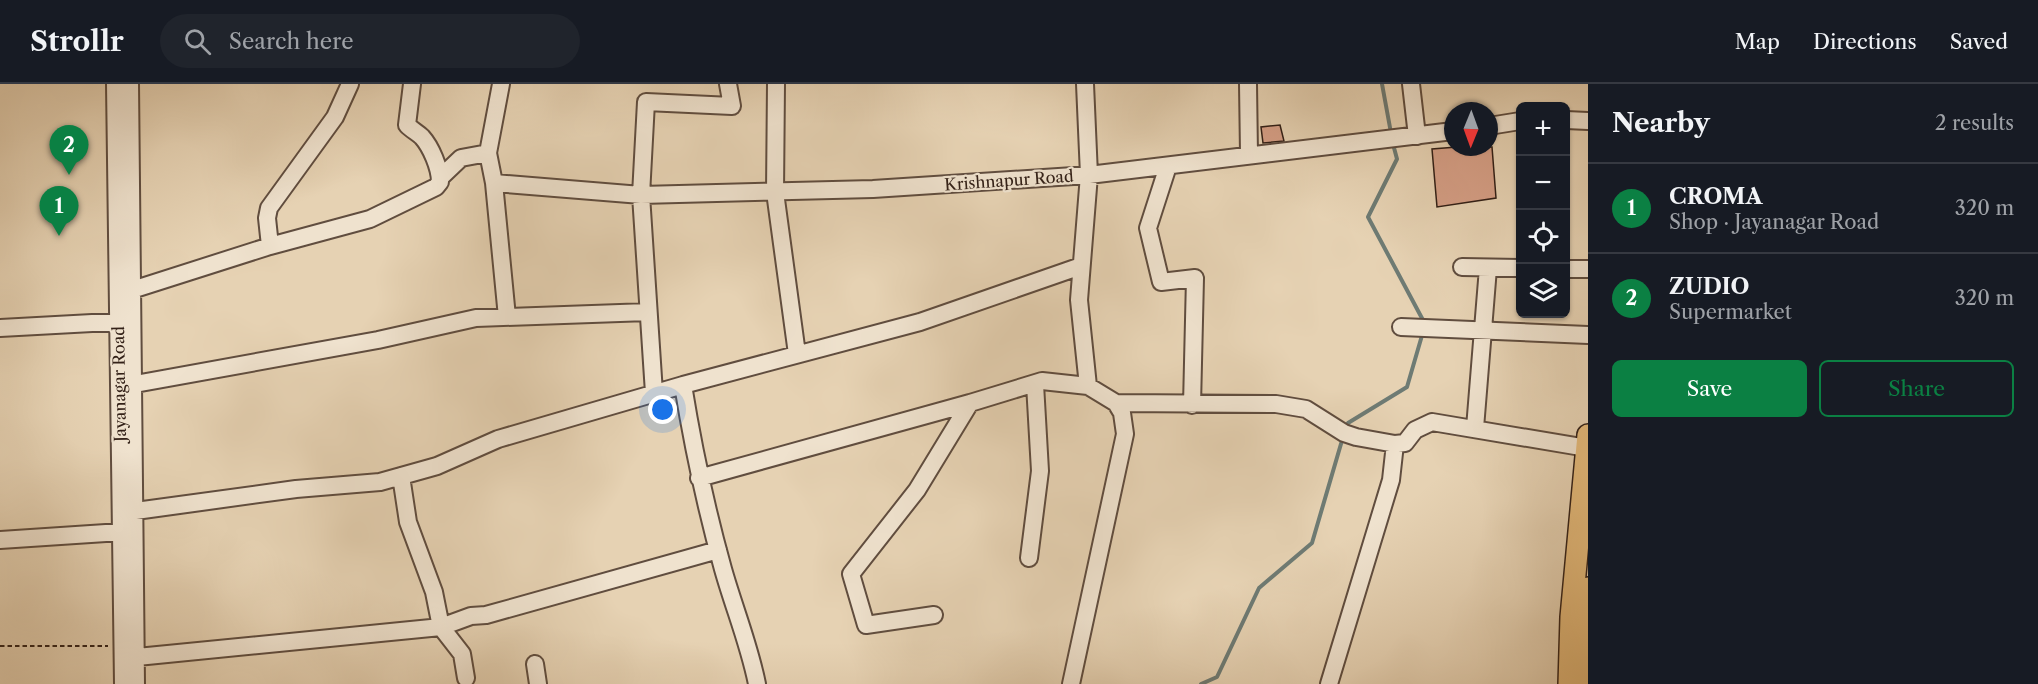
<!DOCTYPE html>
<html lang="en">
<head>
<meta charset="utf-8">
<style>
	:root { --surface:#171b24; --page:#20242c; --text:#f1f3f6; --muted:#9ea1a6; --line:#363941; --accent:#0b8043 }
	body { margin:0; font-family:"Libre Caslon Text",serif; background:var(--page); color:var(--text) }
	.controls { position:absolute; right:18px; top:18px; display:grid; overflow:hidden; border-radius:9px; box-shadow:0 2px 4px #0004 }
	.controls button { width:54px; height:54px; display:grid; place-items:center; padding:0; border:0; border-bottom:2px solid var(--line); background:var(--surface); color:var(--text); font:30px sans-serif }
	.compass { position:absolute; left:1444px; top:18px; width:54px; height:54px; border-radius:50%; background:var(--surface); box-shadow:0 2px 4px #0004; rotate:181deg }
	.you { position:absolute; left:663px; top:326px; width:21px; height:21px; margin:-15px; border:4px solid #fff; border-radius:50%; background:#1a73e8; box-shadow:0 0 0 9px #1a73e833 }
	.badge { display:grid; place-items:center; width:39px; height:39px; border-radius:50%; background:var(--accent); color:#fff; font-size:20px; font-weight:700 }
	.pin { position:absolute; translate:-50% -50px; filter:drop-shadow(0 2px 3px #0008) }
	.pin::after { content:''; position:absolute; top:32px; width:21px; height:18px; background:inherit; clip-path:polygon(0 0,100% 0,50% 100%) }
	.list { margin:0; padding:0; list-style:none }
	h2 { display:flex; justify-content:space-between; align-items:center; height:78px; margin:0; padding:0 24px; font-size:26px }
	h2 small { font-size:20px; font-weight:400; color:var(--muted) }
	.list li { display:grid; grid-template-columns:39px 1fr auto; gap:18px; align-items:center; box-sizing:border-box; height:90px; padding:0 24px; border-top:2px solid var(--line) }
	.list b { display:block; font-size:22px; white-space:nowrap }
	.list p { margin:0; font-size:20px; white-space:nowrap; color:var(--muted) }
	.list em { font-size:20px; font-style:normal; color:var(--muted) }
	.actions { display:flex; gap:12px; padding:18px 24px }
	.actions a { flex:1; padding:14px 0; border:2px solid var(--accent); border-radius:9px; text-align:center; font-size:21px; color:var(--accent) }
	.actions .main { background:var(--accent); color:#fff }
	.icon { flex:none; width:33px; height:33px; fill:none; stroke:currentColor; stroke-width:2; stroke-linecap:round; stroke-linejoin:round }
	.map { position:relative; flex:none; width:1588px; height:600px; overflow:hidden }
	header { display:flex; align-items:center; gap:36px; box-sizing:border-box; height:84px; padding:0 30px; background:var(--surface); border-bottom:2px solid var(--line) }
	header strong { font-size:28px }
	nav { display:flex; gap:33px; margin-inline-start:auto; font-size:21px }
	.search { width:420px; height:54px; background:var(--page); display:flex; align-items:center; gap:15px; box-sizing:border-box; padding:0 21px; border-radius:33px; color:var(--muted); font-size:22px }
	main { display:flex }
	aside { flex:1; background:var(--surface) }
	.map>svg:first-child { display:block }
</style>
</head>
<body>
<header>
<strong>Strollr</strong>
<div class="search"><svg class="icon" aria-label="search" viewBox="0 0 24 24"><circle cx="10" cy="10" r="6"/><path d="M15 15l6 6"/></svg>Search here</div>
<nav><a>Map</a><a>Directions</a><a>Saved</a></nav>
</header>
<main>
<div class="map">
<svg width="1588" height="600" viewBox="0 0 1588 600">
	<rect width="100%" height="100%" fill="#e6d2b3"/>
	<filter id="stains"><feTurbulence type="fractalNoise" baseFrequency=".00333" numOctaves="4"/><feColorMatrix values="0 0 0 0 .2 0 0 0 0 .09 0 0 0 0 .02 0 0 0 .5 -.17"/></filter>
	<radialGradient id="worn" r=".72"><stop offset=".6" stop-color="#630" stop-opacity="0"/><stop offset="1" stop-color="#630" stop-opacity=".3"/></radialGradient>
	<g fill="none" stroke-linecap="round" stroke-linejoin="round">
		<!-- stream -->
		<path stroke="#6e7b74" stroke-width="4" d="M1382,0L1391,49
			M1393,60L1397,75L1368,133L1424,238
			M1345,346L1348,339L1407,303L1423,248
			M1201,600L1217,593L1259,504L1312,459L1343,353"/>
	</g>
	<!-- building -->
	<path fill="#d59f86" stroke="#332118" stroke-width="1.5" d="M1280,41L1284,57L1263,59L1261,43Z
		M1457,63H1492L1496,114L1437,123L1432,65Z"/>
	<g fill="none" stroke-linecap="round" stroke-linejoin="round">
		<!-- minor casing -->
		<g stroke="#604d3f" stroke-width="20">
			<path id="minor" d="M115,0L123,600
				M130,0L136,600
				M501,0L488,69L494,99L507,233
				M776,0L775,108L797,270
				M1085,0L1089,91L1079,216L1088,302
				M1248,0L1249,70
				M1411,0L1417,52
				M1566,36L1588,37
				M1489,42L1520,37
				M1168,82L1148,144L1161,198L1195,194L1192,321
				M440,94L461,74L488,69
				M494,99L641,111L873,105L1089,91L1453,47
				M270,162L370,135L436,103L440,98C440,84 431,63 422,53C418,49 412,46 407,41L412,0
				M1462,183L1520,184
				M1566,185H1588
				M132,206L270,162L267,134L269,124L335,33L350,0
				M1401,243L1588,251
				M0,244L129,237
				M683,301C693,363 706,424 723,485C734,524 749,560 757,600
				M124,302L378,256L476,234L648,228
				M654,309L641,111L646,18L732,22L728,0
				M1116,319L1276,320L1306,325L1344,349L1356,353L1395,360L1405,359L1415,346L1432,338L1587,364
				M1475,344L1488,184
				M401,392L408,438L434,508L441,543L471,532L486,531L718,466
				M699,394L970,319
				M121,429L296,405L380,398L437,382L498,355L683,301L920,238L1081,182
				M0,456L121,448
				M1029,474L1040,387L1035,300
				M934,531L866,541L851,490L917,406L970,319L1042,297L1088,302L1116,319L1122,329L1125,350L1071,600
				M127,574L441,543L462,570L466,594
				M535,580L538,600
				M1329,600L1391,396L1395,360"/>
		</g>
		<!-- major casing -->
		<g stroke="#332118" stroke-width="24">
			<path id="major" d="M1569,600L1571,533L1588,351
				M1586,600L1588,504"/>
		</g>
		<!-- path -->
		<path stroke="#332118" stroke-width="2" stroke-dasharray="4.5 3" stroke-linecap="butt" d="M0,562H108"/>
		<!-- minor -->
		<use href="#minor" stroke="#efe2ce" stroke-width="16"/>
		<!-- major -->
		<use href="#major" stroke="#e3b97a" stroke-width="21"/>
	</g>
	<g text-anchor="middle" stroke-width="4.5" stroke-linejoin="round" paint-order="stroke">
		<!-- street labels -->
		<g font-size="16" fill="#332118" stroke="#efe2ce">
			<text transform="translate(1009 96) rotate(-4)" y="6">Krishnapur Road</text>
			<text transform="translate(119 300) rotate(-91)" y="6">Jayanagar Road</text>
		</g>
	</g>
	<rect width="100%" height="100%" filter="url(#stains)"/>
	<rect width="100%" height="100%" fill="url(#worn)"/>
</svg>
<div class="controls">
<button>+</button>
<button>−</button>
<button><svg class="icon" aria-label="locate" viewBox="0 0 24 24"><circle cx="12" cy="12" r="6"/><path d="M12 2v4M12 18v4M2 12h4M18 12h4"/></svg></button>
<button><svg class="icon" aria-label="layers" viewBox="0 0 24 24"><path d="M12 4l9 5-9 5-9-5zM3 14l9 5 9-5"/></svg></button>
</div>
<svg class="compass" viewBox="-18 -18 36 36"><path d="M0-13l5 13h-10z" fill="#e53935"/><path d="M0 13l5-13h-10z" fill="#9ea1a6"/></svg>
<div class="you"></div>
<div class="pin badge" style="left:59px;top:152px">1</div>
<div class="pin badge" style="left:69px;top:91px">2</div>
</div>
<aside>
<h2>Nearby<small>2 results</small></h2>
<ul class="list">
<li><span class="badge">1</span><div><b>CROMA</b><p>Shop · Jayanagar Road</p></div><em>320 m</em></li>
<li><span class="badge">2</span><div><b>ZUDIO</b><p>Supermarket</p></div><em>320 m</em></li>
</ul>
<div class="actions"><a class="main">Save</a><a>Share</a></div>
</aside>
</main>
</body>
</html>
